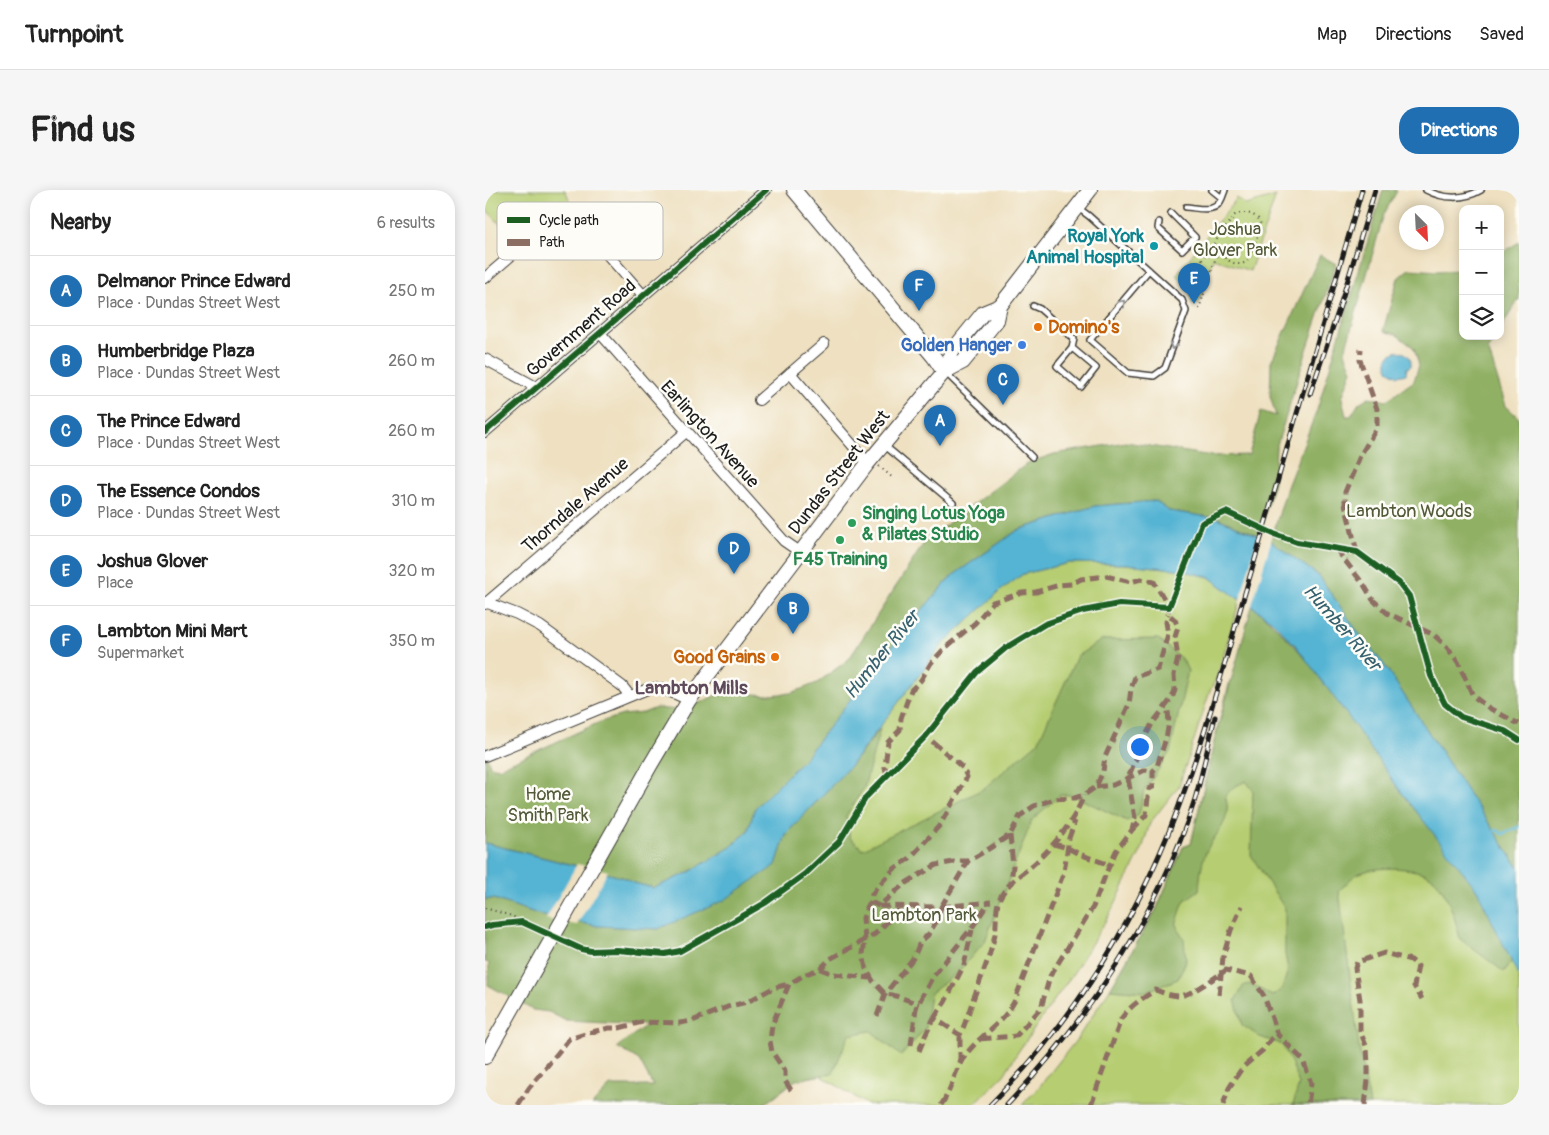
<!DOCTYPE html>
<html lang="en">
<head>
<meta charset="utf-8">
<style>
	:root { --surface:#fff; --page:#f6f6f6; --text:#222; --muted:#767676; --line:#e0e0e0; --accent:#1f6fb2 }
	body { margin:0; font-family:Pangolin,sans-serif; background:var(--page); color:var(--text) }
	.controls { position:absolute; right:15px; top:15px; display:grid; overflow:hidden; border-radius:10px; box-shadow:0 2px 12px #0003 }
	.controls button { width:45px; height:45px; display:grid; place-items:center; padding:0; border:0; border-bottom:1px solid var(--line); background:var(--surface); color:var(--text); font:25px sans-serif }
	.compass { position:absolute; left:914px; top:15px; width:45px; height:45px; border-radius:50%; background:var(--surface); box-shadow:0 2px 12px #0003; rotate:156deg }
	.you { position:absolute; left:654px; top:556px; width:18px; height:18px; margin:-12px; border:4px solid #fff; border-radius:50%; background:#1a73e8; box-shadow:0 0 0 8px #1a73e833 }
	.badge { display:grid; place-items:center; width:32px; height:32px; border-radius:50%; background:var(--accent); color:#fff; font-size:16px; font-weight:700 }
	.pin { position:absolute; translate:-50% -41px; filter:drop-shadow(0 1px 2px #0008) }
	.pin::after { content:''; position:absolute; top:26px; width:18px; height:15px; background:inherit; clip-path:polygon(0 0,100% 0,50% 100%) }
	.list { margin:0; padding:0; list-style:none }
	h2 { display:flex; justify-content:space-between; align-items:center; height:65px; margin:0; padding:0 20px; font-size:21px }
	h2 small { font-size:16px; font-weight:400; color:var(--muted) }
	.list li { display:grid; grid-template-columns:32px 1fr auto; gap:15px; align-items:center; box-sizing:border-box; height:70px; padding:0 20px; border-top:1px solid var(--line) }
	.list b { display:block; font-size:19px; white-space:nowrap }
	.list p { margin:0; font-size:16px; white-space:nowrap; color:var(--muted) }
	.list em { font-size:16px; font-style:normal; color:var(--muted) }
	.icon { flex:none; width:28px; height:28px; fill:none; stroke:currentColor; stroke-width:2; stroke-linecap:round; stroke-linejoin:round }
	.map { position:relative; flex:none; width:1034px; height:915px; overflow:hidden; border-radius:20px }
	header { display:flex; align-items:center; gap:30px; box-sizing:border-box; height:70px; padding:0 25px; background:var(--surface); border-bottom:1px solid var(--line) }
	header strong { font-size:24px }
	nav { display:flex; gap:28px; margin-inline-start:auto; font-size:18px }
	.intro { display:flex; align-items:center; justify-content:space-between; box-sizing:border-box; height:120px; padding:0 30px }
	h1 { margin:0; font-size:35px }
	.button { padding:12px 22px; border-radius:20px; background:var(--accent); color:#fff; font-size:18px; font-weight:700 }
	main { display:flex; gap:30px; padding:0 30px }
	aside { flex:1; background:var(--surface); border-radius:20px; box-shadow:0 2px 12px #0003 }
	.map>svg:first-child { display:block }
</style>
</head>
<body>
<header>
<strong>Turnpoint</strong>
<nav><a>Map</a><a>Directions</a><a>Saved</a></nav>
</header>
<div class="intro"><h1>Find us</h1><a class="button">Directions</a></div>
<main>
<aside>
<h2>Nearby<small>6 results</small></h2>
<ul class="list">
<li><span class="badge">A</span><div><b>Delmanor Prince Edward</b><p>Place · Dundas Street West</p></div><em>250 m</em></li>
<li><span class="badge">B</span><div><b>Humberbridge Plaza</b><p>Place · Dundas Street West</p></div><em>260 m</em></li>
<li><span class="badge">C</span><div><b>The Prince Edward</b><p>Place · Dundas Street West</p></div><em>260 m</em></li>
<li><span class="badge">D</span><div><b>The Essence Condos</b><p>Place · Dundas Street West</p></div><em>310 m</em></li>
<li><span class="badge">E</span><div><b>Joshua Glover</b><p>Place</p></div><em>320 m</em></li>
<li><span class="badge">F</span><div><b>Lambton Mini Mart</b><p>Supermarket</p></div><em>350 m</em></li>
</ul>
</aside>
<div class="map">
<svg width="1034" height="915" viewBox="0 0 1034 915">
	<rect width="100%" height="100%" fill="#fdfcf7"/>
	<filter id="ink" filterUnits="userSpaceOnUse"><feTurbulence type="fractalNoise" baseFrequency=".02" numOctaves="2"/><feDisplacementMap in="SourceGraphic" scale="10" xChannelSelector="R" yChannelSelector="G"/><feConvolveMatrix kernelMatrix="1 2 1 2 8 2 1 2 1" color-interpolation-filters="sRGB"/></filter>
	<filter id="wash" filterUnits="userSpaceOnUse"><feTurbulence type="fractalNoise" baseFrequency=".0096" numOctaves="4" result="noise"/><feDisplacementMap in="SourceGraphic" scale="20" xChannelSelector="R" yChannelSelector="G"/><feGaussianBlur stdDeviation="1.12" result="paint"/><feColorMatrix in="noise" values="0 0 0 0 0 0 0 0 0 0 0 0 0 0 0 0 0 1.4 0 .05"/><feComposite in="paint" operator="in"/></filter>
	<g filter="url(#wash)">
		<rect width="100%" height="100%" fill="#eee0c0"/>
		<!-- green -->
		<path fill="#b6cd72" stroke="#697447" d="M0,0H80L86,13L72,14L30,50L0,18Z
			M791,6L765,81L728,68L714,114L707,113L703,97L691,85L752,8L761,15Z
			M584,373L640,374L691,379L724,387L755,410L732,487L725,501L694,596L665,633L657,659L626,722L589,782L533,862L519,885L488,915H383L225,816L113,736L173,739L366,575L457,455L515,401L538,384Z
			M745,490L911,595L992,700L1034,787V915H537L554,897L592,849L625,799L671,720L698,657L706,654L730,548Z"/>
		<!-- forest -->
		<path fill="#90b064" stroke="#566640" d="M898,0H911L912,1L899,24L860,161L862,168L867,180L857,208L861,226H866L874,213L884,207L901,211L929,191L934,175L929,158L912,145L898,141L913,88L924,79L953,81L978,80V146H1011L1003,159L1021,216L1034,228V678L974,589L898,473L877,448L834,386L786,351L802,297L832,220Z
			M1034,52V109L1015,139V64Z
			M835,65L851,74L820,166L791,258L789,292L774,345L732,328L684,321L670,311L610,316L533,340L467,386L421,438L319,569L270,618L263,641L246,657L203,683L169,698L149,693L140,688L0,653V562L5,576L14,578L115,532L138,525L158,523L171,518L193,520L210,515L249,497L268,504L284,505L306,503L332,493L364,469L441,350L543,273L569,264L641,252L726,266L764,265L776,221L791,226L785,206L786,172Z
			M767,416C827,463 867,533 911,595C937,630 968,663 992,700C1005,720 1016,749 1027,771L1019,782L975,749C970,729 965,709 952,692C938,675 888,675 871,685C865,689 859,696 854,701L874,857L885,915H808L814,894L807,874L799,858L795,854L775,847L757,835L750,810L759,795L767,794L787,806L797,799L803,780L800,764V719L766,665L768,600L761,591L749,597L740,606C749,631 730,642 721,662C716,674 715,687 714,700L699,711L691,735L699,749L701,771L693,789L660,802L625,799L671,720L698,657L706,654L730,548Z
			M673,449L698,470L703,481L685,562L659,601L654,625L642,631L587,605H575L547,630L500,751L474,781L445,804L440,839L416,866L386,841L364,845L348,883L311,890L278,915H107L125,896H168L154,870L132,857L162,835L81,831L64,822L48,820L3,795L4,773L0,772V709H9L59,726L113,736L173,739L291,675L301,644L366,575L395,539L379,598L361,626L365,648L378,659L498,599L553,552L592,466L617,450Z"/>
		<!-- water -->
		<path fill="#54b4d3" stroke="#386878" d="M914,161C922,163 927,167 926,176L922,178L921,184L913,186L903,180C900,170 903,163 914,161Z
			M670,311L684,321L732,328L786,351L834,386L877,448L898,473L974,589L1034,678V787L992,700L911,595L860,522L811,456L788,432L767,416L755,410L724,387L691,379L640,374L584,373L538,384L515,401L457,455L366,575L301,644L291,675L238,711L173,739L113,736L59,726L9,709H0V653L140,688L149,693L169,698L203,683L246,657L263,641L270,618L319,569L421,438L467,386L533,340L610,316Z"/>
		<!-- pier -->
		<path fill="#eee0c0" d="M774,343L787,348L766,418L754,413Z
			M92,674L123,681L92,735L61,729Z"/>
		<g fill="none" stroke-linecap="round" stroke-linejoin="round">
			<!-- stream -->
			<path stroke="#54b4d3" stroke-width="3" d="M1010,641L1013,640L1017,644L1034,637"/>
		</g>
	</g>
	<g filter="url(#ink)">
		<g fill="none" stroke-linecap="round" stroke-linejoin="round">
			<!-- lane casing -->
			<g stroke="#3c3935" stroke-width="8">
				<path id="lane" d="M941,0C958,9 979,10 996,0
					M737,8L740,0
					M592,17L604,26L697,110L701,121L680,178L669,186L643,183L605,150L664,80
					M701,17C715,18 731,24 737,8L727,0
					M674,32L673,38L697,60L710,47L686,23
					M548,116L555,119L589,149L587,158L572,176L596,197L611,178L587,158
					M460,182L547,267
					M399,255L468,313"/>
			</g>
			<!-- street casing -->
			<g stroke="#3c3935" stroke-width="12">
				<path id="street" d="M0,88L72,26C81,21 86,24 92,30L158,105
					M115,143L299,351L315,362
					M0,169L51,197
					M305,183L383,273
					M274,210L339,154
					M0,242L281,0
					M0,412L32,424L55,436L137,496L145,506
					M0,414L201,242
					M0,566L165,498H177L204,510"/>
			</g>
			<!-- secondary casing -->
			<g stroke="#3c3935" stroke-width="16">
				<path id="secondary" d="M309,0L449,167L459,182
					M459,182L467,161L498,123L515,116
					M0,867L166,574L204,510L383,273L459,182L478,172L508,135L512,130L515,116L605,0"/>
			</g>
			<!-- path -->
			<path stroke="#3c3935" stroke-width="2" stroke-dasharray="1 4" stroke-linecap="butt" d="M699,94L750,25C759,21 769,23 775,31C777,41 773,46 769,54C768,59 767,65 764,69C752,83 734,64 728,55
				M714,119L733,61
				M501,153L510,157V160L506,162Z
				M394,276L409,289
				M0,718L27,726L37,732"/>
			<!-- lane -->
			<use href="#lane" stroke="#fff" stroke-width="5"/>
			<!-- street -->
			<use href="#street" stroke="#fff" stroke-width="10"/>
			<!-- secondary -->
			<use href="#secondary" stroke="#fff" stroke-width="14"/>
			<!-- rail casing -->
			<g stroke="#1c1c1c" stroke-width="5">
				<path id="rail" d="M825,204L854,119L890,0
					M505,915C577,843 635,756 675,663C715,571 739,472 768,376C804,251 840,125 877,0
					M522,915C604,828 674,723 710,609C718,582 723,554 730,527"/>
			</g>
			<!-- rail -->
			<use href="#rail" stroke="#fdfcf7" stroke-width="3" stroke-dasharray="9" stroke-linecap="butt"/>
			<!-- quiet -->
			<path stroke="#8d6e63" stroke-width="5" stroke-dasharray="10 5" stroke-linecap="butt" d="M851,359L879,395L888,410L902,423L949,445L961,456L973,472L988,506L1004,518L1034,534
				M872,362L860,314V302L875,266L892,237V219L875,170L876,159
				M402,586L400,577L403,552L415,540L416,528L426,500L436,490L446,473L459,459L490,433L508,412L537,403L551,402L574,395L587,394L596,389L621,386L646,392L656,389L669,392L684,417L683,424L690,430L693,437L690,447L693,468L689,485L690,500L687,508L667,534L659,549L643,588L650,628L647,640L631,661L622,681L608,717L565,786L556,818L531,846L494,849
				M611,597L628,595L660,580L668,581
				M647,640L661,625L664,599L668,597V581L672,577C677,557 689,535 681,515
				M525,645L528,676L526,692
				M569,654L583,658L594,664L625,675
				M386,712L383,715L378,728L380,750L378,764L381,779L388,791L400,804L408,805L434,814
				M394,716L386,712L387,704L395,694L409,679L425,668L455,635L482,587L478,578L441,546
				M456,717L506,712
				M456,717L483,671
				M335,779L349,784L385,788
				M734,805L738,767L746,740L757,716
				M392,826L400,804L429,767L435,752L443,745L451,732L456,717L394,716L419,694L451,675L474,671H483L502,660L525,645L535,626L549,616L569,609L589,608L599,605L611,597L618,581L620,567L644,514L646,499L650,487L673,479L683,444L681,432L683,424
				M449,828L460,812L479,775L487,740
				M426,855L431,818L447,788L488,736L504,712
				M434,861L440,846L449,828L475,845C482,830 486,814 492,799C499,780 506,763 510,744C512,733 510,720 514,710C521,693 538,684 551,672C571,653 589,631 599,605
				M475,872V845
				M306,900L300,891V881L287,862L285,851L287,835L304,794L321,784L335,779L345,769L390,744L417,717
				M33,915L44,898L84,849L107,842L124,838H134L157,832L195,833L207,831L245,816L262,812L288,798L304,794
				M456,915C467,900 469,881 480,866C494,845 516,836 529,812L579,682L584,648L590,631
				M606,915L636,829C645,816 657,808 671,800C678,803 686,806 695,806C706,805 731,787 741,780L766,786L779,806L793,845L818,870L826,893L823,915
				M738,915L744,898L757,878L778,860L792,841
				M880,915L883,890V875L882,858L875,841V810L870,778L872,772L899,763L926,770L933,776L929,796L937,809"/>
			<!-- cycleway casing -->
			<g stroke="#fdfcf7" stroke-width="9">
				<path id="cycleway" d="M0,242L281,0
					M0,737L7,735L37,732L96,759L106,761L132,760L180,764L195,761L261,724L280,713L320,684L354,652L381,607L441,546L492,482L522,457L560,434L598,421L634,414L684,417L717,333L741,322L789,344L812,352L872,362L914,393L924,406L946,486L960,514L976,527L1020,541L1034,550"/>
			</g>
			<!-- cycleway -->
			<use href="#cycleway" stroke="#1b5e20" stroke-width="6"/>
		</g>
		<!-- one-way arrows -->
		<defs><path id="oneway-chevron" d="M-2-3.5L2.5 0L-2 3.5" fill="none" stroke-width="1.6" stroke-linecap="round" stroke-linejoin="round" transform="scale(1.25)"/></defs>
		<g stroke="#999">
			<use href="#oneway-chevron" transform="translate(637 113) rotate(-50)"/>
			<use href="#oneway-chevron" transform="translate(688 156) rotate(110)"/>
		</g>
	</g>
	<!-- markers -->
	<circle fill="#0f9aa8" stroke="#fdfcf7" stroke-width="2" cx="669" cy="56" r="5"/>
	<g fill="#e8710a" stroke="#fdfcf7" stroke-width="2">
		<circle cx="553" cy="137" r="5"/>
		<circle cx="290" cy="467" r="5"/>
	</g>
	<circle fill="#3f7fe0" stroke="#fdfcf7" stroke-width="2" cx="537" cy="155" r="5"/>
	<g fill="#2e9e5b" stroke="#fdfcf7" stroke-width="2">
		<circle cx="367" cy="333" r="5"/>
		<circle cx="355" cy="350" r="5"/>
	</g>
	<g text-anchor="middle" stroke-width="5" stroke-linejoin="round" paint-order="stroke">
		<!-- park labels -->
		<g font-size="18" fill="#525a3a" stroke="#fdfcf7">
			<text x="750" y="45">Joshua<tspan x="750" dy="21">Glover Park</tspan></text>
			<text x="924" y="327">Lambton Woods</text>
			<text x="63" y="610">Home<tspan x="63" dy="21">Smith Park</tspan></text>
			<text x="439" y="731">Lambton Park</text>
		</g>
		<!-- culture labels -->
		<g font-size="18" font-weight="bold" fill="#0d838f" stroke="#fdfcf7" text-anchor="end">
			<text x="659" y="52">Royal York<tspan x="659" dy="21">Animal Hospital</tspan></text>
		</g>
		<!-- food labels -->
		<g font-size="18" font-weight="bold" fill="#c56008" stroke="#fdfcf7" text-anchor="start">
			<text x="563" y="143">Domino's</text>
			<text x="280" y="473" text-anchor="end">Good Grains</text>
		</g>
		<!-- street labels -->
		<g font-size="18" fill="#1c1c1c" stroke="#fdfcf7">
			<text transform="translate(96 138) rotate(-41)" y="6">Government Road</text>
			<text transform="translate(225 244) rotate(48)" y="6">Earlington Avenue</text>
			<text transform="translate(354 282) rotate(-52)" y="6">Dundas Street West</text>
			<text transform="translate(90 315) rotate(-41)" y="6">Thorndale Avenue</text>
		</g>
		<!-- shop labels -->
		<g font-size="18" font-weight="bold" fill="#366cbe" stroke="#fdfcf7" text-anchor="end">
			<text x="527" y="161">Golden Hanger</text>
		</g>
		<!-- leisure labels -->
		<g font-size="18" font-weight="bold" fill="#27864d" stroke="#fdfcf7" text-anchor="start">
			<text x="377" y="329">Singing Lotus Yoga<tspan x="377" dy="21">&amp; Pilates Studio</tspan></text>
			<text x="355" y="375" text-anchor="middle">F45 Training</text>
		</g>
		<!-- water labels -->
		<g font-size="19" font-style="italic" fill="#35606e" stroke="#fdfcf7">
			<text transform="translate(858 437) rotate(49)" y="7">Humber River</text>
			<text transform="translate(396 464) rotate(-51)" y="7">Humber River</text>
		</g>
		<!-- neighbourhood labels -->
		<g font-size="19" font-weight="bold" fill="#5e4a5b" stroke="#fdfcf7">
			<text x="206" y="504">Lambton Mills</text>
		</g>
	</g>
	<!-- legend -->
	<rect x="12" y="12" width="166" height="58" rx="8" fill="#fdfcf7" stroke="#bab9b5" stroke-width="1"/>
	<rect x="22" y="27" width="23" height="6" fill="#1b5e20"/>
	<rect x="22" y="49" width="23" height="7" fill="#8d6e63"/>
	<g font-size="14" fill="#1c1c1c">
		<text x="54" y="35">Cycle path</text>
		<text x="54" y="57">Path</text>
	</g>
</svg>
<div class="controls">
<button>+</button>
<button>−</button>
<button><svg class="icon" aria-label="layers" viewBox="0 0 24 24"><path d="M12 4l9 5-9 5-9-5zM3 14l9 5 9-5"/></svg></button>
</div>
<svg class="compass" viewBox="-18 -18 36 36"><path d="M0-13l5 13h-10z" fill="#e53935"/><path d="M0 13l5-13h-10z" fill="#767676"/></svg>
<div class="you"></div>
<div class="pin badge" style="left:455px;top:256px">A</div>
<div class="pin badge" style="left:308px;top:444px">B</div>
<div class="pin badge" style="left:518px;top:215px">C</div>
<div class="pin badge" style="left:249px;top:384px">D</div>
<div class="pin badge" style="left:709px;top:114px">E</div>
<div class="pin badge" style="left:434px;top:121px">F</div>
</div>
</main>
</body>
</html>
